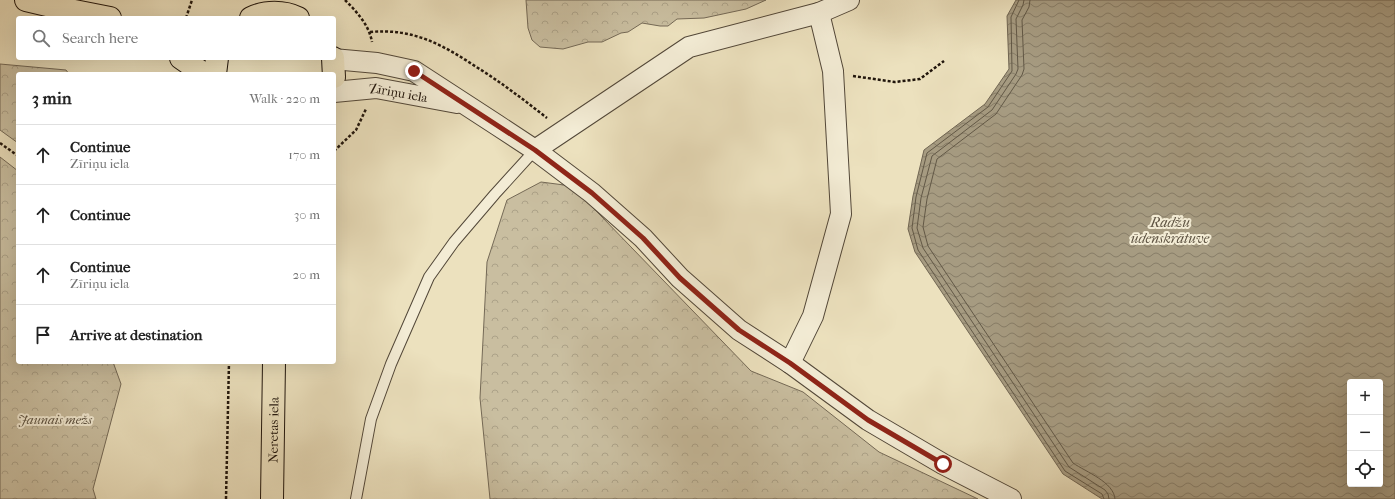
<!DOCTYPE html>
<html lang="en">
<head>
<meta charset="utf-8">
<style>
	:root { --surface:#fff; --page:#f6f6f6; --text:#222; --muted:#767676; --line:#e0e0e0 }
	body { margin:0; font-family:"IM FELL French Canon",serif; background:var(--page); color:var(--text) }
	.controls { position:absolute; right:12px; bottom:12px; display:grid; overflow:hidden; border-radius:4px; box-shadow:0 4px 16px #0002 }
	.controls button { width:36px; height:36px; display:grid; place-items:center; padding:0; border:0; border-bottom:1px solid var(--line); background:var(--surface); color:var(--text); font:20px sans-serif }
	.stop { position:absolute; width:12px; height:12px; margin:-9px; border:3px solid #8f2418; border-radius:50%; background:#fff }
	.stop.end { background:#8f2418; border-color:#fff; box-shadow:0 1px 4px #0008 }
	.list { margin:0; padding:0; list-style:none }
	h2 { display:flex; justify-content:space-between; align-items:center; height:52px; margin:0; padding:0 16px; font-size:17px }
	h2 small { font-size:13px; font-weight:400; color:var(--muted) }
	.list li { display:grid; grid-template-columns:26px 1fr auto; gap:12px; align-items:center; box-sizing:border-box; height:60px; padding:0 16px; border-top:1px solid var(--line) }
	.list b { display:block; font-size:15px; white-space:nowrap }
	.list p { margin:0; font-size:13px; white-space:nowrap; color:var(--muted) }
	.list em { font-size:13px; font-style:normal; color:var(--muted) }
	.icon { flex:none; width:22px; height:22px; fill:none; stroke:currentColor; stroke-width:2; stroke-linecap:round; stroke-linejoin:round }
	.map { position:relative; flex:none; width:1395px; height:499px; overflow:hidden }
	.search { position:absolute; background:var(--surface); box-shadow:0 4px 16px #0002; left:16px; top:16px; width:320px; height:44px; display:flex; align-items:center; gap:10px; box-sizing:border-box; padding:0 14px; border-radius:4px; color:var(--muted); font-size:15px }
	.panel { position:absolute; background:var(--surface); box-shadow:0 4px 16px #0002; left:16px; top:72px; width:320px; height:292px; border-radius:4px }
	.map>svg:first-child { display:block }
</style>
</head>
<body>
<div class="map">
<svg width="1395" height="499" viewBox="0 0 1395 499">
	<defs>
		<pattern id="forest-crowns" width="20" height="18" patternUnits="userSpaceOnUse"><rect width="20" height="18" fill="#c9bea0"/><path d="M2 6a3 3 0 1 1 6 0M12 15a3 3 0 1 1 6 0" fill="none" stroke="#aca288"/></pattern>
		<pattern id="water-waves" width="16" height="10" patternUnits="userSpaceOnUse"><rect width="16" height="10" fill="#a69b81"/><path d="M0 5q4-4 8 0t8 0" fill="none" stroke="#877d68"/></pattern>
	</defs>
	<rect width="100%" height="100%" fill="#ece1be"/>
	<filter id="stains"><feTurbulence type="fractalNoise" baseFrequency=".005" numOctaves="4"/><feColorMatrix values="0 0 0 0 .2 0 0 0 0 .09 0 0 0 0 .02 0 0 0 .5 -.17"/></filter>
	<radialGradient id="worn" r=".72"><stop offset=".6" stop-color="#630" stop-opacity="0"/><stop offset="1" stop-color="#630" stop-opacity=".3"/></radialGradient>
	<!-- forest -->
	<path fill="url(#forest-crowns)" stroke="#746956" d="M526,0H766L746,9L704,18L677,19L668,26H660L642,23L628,32L621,33L602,42H588L563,49L540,47L532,40L528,28Z
		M0,64L66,70L69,74H18V143L0,130Z
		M0,157L18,171V362H113L121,384L93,489L96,499H0Z
		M541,182L572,186L751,371L803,392L879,452L978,499H490L480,398L487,262L507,200Z"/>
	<!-- water -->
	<path fill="url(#water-waves)" stroke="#706552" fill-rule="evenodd" d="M1016,0H1395V499H1102L1063,474L915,252L908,229L913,196L924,150L985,104L1009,69L1007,16ZM1350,382H1380V484H1350Z"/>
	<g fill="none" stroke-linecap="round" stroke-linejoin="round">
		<!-- shore -->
		<path stroke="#625846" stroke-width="1" d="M1019,0L1011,17L1012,71L988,107L927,153L916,197L912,228L918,250L1065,471L1102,494L1104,499
			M1024,0L1023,5L1016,19L1018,69L1016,74L992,110L932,156L921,198L917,228L923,248L1069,467L1105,490L1108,494L1109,499
			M1030,0L1029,7L1022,20L1024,69L1022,75L996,114L937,159L927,199L923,227L928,246L1073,463C1086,472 1114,482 1115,499"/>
		<!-- lane casing -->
		<g stroke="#524738" stroke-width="12">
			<path id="lane" d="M356,499L371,419L391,364L429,277L454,242L495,194L535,150"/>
		</g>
		<!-- street casing -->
		<g stroke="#524738" stroke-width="22">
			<g id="street">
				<path d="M333,59L377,63L414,71L497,125L535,150L592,193L643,238L680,278L739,330L790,363L868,420L943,464L1011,499"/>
				<path id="s1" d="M334,92L376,88L457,103"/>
				<path d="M535,150L689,47L819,13L849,0"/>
				<path d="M790,363L813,316L841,214L833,71L819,13"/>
			</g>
		</g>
		<!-- primary casing -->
		<g stroke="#1f140b" stroke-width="24">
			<g id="primary">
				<path d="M26,0L64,9L110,18"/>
				<path d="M251,18C265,11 284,11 298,18"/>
				<path d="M181,58L204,74"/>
				<path d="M333,58L334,77"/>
				<path d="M215,74L217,58"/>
				<path id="s2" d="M272,499L274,362"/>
			</g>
		</g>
		<!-- path -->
		<path stroke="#1f140b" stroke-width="2.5" stroke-dasharray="3 2" stroke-linecap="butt" d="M345,0C357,12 369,25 372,42
			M186,18L192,0
			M370,32C414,28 443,45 478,68C502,83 524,100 547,118
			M853,76L895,82L920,79L944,61
			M0,143L18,156
			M334,151L356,130L366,109
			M226,499L229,362"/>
		<!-- lane -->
		<use href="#lane" stroke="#f3ecd5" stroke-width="10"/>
		<!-- street -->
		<use href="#street" stroke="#f3ecd5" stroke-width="20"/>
		<!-- primary -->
		<use href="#primary" stroke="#ece1be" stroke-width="22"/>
	</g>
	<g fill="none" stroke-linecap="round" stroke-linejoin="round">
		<!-- route -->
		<path stroke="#8f2418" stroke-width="5" d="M414,71L535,150L592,193L643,238L680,278L739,330L790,363L868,420L943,464"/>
	</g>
	<g text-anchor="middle" stroke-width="4" stroke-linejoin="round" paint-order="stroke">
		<!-- street labels -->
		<g font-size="13" fill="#1f140b" stroke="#f3ecd5">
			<text dy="5" stroke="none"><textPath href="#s1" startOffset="65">Zīriņu iela</textPath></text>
			<text dy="5" stroke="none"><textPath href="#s2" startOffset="69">Neretas iela</textPath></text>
		</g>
		<!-- park labels -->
		<g font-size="13" font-style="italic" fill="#5a503f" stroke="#f3ecd5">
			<text x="55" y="424">Jaunais mežs</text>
		</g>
		<!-- water labels -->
		<g font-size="14" font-style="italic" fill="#5c5140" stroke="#f3ecd5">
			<text x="1170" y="227">Radžu<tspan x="1170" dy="16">ūdenskrātuve</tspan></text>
		</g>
	</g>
	<rect width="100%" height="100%" filter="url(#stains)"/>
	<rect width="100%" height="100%" fill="url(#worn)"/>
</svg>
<div class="controls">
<button>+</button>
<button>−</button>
<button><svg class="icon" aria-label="locate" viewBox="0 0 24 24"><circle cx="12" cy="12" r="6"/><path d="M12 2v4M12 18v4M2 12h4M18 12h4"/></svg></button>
</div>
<div class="stop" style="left:943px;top:464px"></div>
<div class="stop end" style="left:414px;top:71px"></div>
<div class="search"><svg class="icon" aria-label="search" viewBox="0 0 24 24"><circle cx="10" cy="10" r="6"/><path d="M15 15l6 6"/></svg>Search here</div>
<section class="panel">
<h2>3 min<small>Walk · 220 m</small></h2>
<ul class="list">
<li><svg class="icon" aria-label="ahead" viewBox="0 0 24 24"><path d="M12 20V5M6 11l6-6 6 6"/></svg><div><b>Continue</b><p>Zīriņu iela</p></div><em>170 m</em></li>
<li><svg class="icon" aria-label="ahead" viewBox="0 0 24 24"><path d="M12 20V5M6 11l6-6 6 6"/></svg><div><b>Continue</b></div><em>30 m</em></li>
<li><svg class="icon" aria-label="ahead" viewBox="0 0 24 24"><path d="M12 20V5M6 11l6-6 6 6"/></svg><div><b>Continue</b><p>Zīriņu iela</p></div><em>20 m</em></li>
<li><svg class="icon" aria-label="arrive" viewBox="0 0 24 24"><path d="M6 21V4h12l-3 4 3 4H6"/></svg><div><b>Arrive at destination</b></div></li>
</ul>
</section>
</div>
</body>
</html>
